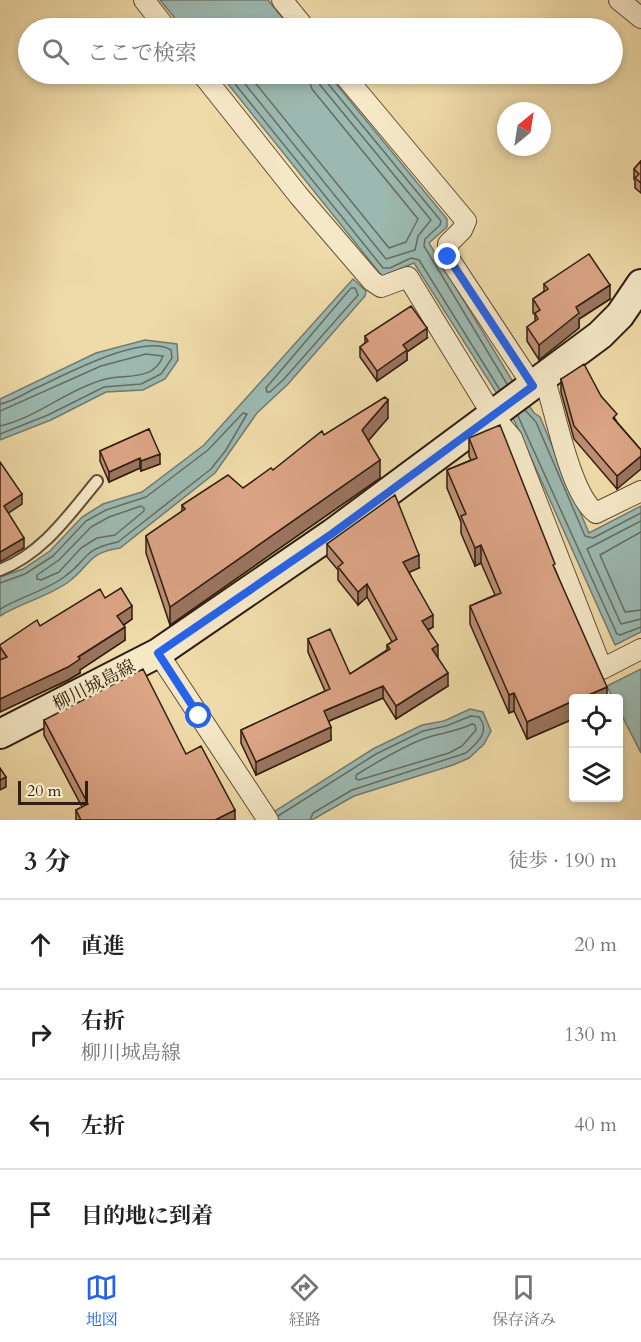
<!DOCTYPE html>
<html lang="ja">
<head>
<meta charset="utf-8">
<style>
	:root { --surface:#fff; --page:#f6f6f6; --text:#222; --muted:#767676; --line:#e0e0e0; --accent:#2563eb }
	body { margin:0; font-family:Cardo,"Noto Serif JP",serif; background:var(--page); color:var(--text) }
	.controls { position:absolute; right:18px; bottom:18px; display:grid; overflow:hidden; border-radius:6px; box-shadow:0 3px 9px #0003 }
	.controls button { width:54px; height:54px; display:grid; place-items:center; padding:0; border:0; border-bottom:2px solid var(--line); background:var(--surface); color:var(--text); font:30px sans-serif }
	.compass { position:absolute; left:497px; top:102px; width:54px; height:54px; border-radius:50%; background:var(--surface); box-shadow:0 3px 9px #0003; rotate:30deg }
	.scale { position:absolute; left:18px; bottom:15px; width:70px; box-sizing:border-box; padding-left:6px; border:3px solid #301e10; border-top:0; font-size:16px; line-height:21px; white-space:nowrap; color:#301e10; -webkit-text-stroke:4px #f5e8c7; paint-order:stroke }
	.stop { position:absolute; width:18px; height:18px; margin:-14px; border:4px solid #2563eb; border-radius:50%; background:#fff }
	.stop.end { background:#2563eb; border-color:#fff; box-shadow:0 2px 6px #0008 }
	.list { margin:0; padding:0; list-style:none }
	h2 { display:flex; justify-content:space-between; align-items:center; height:78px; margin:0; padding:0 24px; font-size:26px }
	h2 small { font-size:20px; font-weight:400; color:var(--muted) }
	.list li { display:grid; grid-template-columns:39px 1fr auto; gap:18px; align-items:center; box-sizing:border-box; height:90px; padding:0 24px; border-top:2px solid var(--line) }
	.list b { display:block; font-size:22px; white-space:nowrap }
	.list p { margin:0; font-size:20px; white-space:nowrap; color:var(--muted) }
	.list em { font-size:20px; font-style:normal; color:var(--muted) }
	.icon { flex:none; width:33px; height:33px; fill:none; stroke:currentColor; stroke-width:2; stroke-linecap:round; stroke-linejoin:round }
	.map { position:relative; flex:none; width:641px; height:820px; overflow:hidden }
	.search { position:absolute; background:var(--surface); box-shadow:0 3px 9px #0003; left:18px; right:18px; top:18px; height:66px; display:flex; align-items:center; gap:15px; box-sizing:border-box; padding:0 21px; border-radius:33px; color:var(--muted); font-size:22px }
	.sheet { height:438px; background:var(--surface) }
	nav { display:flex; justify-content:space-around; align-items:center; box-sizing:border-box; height:84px; border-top:2px solid var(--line); background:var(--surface); font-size:16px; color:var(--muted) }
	nav a { display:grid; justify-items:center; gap:3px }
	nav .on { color:var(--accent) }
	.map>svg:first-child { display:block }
</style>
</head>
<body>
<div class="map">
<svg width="641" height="820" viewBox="0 0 641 820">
	<rect width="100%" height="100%" fill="#efdba9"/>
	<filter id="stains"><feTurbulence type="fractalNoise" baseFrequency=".00333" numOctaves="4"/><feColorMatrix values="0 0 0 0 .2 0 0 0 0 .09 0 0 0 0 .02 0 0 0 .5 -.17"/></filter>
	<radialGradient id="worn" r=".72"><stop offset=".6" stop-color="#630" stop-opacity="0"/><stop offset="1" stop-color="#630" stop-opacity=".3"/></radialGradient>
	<!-- water -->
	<path fill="#9cb9b1" stroke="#717b71" stroke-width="1.5" d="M160,0H268L291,28H183Z
		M220,74H328L447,219V227L429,243L513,382L534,413L540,417L589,533L641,506V632L615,645L515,422L414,263L382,276Z
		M353,279L366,291L365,296L288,384L257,413L215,473L120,548C86,553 91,566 67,583C47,597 21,603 0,616V577L23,569L50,551L82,517L103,504L142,492L204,445Z
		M145,340L177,344L178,360L165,379L143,390L106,392L51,420L0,440V399L96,353Z
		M641,669V753L619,710L618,698H613L607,686Z
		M470,709L483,712L491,731L484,744L469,758L453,765L354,796L312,820H261L373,749L422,725L444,721Z"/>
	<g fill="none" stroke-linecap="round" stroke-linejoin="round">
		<!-- shore -->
		<path stroke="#666c60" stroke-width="1.5" d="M227,74L383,268H390L411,258L419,260L500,390
			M237,74L386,259L415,250L418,236L431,220L320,85L316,74
			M248,74L389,248L406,242L418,219L312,89L307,74
			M324,74L325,80L441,221L440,225L425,239L424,246L507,384
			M351,288H355L358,295L284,379L270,392H267L266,388Z
			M0,404C12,402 24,394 34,389C63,376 143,332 171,350L172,358L161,374L141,384L104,387L48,415L0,434
			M525,410L536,422L585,536L593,538L641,513
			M0,411L101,366L146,354L163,356C153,383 123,373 102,380C67,390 36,418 0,426
			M518,416L617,634L620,635L641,627
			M141,506L144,508V511L115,535L97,538L81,548L59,572L41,580L37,579V575L59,560L91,527L109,517Z
			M641,521L587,549L621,624L641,619
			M641,532L600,555L625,612L641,610
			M0,583L25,574L53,556L86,521L106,510L146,497L208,450L243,413L247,414L226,450L211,469L118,542C80,550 90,559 64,577C45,591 20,597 0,609
			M472,724L475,725L476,730L462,746L449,753L359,780L356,779V775C377,762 400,748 423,739C439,733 456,732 472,724Z
			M278,816L376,754L423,731L446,726L471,716L479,717C491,732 477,743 466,753L352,790L313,813L310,820"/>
		<!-- lane casing -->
		<g stroke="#604d36" stroke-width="14">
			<path id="lane" d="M0,570C43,553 68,516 97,481"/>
		</g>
		<!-- street casing -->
		<g stroke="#604d36" stroke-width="22">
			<path id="street" d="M144,0L166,28
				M282,0L305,28
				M619,0L641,18
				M202,74L299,196L372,281L381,287L408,277L493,416L512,438L602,669L641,649
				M343,74L466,221L462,230L448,244V257L533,386
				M544,377C555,410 570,494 596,513L641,491
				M158,653L268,820"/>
		</g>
		<!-- secondary casing -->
		<g stroke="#301e10" stroke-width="32">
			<path id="secondary" d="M0,734L158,653L333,533L600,335L620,315L641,284"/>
		</g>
		<!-- lane -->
		<use href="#lane" stroke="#f5e8c7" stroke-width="10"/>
		<!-- street -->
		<use href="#street" stroke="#f5e8c7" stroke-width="20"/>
		<!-- secondary -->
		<use href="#secondary" stroke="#f5e8c7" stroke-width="28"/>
	</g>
	<!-- wall -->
	<path fill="#bd8e73" stroke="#301e10" stroke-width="1.5" d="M641,161V193L635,188V181L634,179V169Z
		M544,284L610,299L579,319V328L539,360L527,341V327L535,321V315L533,313V299L544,291Z
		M365,336L427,338L407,352V360L377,381L360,357V347L365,343Z
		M561,379L601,396L617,422L641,450L617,489L574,439L561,392Z
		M388,418L368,441L380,478L170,625L146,553V536L182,511V505L243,488L273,470Z
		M149,429L160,464L141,471L140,468L109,482L100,461V451Z
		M469,438L555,569L607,699H573V719L527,739L514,711L509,713L470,624V606L495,595L481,563L475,566L461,533V522L447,488V470L471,460L469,456Z
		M327,544L419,568L409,572L433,627L428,630L448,686L396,719L383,698L329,721L331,740L256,775L241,743V730L325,691L308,652V639L350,674L387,650V645L392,642L367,597L358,605L338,580V570L327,557Z
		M105,598L132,619L124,625L125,640L80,670V673L68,680L0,712V645L40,626Z
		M44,720L186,754L235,820H76V810L82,807L44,735Z"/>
	<!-- shaded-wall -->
	<path fill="#9a745e" stroke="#301e10" stroke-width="1.5" d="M610,285V299L579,319V328L539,360V345L576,307Z
		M427,328V338L407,352V360L377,381V371L403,345Z
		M388,400V418L362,448V430Z
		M160,454V464L141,471V461Z
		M641,456V469L617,489V476Z
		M140,458V468L109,482V472Z
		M380,460V478L170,625V607Z
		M22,494V504L4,516V506Z
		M24,538V548L0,562V552Z
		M481,545V563L475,566V548Z
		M419,555V568L403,575V562Z
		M367,584V597L358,605V592Z
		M132,606V619L117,629V616Z
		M433,615V627L422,633V621Z
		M125,627V640L80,670V673L68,680L0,712V699L78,657Z
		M438,645V658L432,649Z
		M448,673V686L396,719V706Z
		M383,686V698L324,723V711Z
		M607,687V699H579Z
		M514,693V711L509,713V695Z
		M573,701V719L527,739V722Z
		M331,727V740L256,775V762Z
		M6,777V787L0,790V780Z
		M235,810V820H215Z"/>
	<!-- building -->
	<path fill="#dca586" stroke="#301e10" stroke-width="1.5" d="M641,161V183L635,178L639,174L634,169Z
		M589,254L610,285L576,307L579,313L539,345L527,327L538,319L535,313L540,310L533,299L548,289L544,284Z
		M411,306L427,328L403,345L407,350L377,371L360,347L368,341L365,336Z
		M584,364L601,396L617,414L613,418L641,450V456L617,476L574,426L561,379Z
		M385,397L388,400L362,430L380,460L170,607L146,536L185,509L182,505L228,475L243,488L271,468L273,470L322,431L324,435Z
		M500,425L555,564L553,565L607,687L579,699H573V701L527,722L514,693L509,695L470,606L501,593L481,545L475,548L461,516L466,514L447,470L477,458L469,438Z
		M149,429L160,454L141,461L140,458L109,472L100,451Z
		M0,462L22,494L4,506L24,538L0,552Z
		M395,495L419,555L403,562L433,615L422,621L438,645L432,649L448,673L396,706L383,686L324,711L331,727L256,762L241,730L330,689L308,639L330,629L350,674L390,649L387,645L397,639L367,584L358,592L338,567L343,563L327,544Z
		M121,588L132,606L117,616L125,627L78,657L80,659L68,667L0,699V660L7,657L0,647V645L37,620L40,626L100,589L105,598Z
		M143,669L186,754L201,746L235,810L215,820H81L76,810L88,804L44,720Z
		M0,768L6,777L0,780Z"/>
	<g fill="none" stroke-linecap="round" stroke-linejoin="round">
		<!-- route -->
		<path stroke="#2563eb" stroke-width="8" d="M199,716L158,653L333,533L533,386L448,257"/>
	</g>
	<g text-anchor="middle" stroke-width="5" stroke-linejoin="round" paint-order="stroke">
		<!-- street labels -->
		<g font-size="18" fill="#301e10" stroke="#f5e8c7">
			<text transform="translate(94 685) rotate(-27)" y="6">柳川城島線</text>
		</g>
	</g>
	<rect width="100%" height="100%" filter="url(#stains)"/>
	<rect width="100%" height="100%" fill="url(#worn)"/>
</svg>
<div class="controls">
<button><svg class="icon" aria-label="locate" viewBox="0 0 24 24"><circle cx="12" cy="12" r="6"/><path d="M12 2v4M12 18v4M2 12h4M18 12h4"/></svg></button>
<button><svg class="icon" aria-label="layers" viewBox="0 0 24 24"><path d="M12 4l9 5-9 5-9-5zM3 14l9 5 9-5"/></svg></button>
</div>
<svg class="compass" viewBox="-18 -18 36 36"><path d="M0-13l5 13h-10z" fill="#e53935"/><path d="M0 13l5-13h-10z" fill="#767676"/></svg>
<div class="scale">20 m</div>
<div class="stop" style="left:199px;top:716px"></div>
<div class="stop end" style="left:448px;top:257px"></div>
<div class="search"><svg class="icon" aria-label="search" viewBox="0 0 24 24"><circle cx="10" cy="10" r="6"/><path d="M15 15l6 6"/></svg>ここで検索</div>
</div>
<section class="sheet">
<h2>3 分<small>徒歩 · 190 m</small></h2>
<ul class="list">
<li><svg class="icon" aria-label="ahead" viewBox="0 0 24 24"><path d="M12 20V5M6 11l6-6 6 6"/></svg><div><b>直進</b></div><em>20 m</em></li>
<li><svg class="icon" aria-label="right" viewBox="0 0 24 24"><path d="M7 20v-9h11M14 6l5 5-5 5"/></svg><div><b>右折</b><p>柳川城島線</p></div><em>130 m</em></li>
<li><svg class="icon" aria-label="left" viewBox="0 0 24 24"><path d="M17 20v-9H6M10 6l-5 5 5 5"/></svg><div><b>左折</b></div><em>40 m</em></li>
<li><svg class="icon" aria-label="arrive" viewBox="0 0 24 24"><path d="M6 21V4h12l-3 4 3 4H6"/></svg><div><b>目的地に到着</b></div></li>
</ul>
</section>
<nav>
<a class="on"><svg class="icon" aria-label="map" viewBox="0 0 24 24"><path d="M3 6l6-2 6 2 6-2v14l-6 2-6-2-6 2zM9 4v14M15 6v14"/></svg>地図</a>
<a><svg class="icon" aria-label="directions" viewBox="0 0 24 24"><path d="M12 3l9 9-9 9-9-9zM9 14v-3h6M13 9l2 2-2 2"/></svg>経路</a>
<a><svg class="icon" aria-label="saved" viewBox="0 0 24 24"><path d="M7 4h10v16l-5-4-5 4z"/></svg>保存済み</a>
</nav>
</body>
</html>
